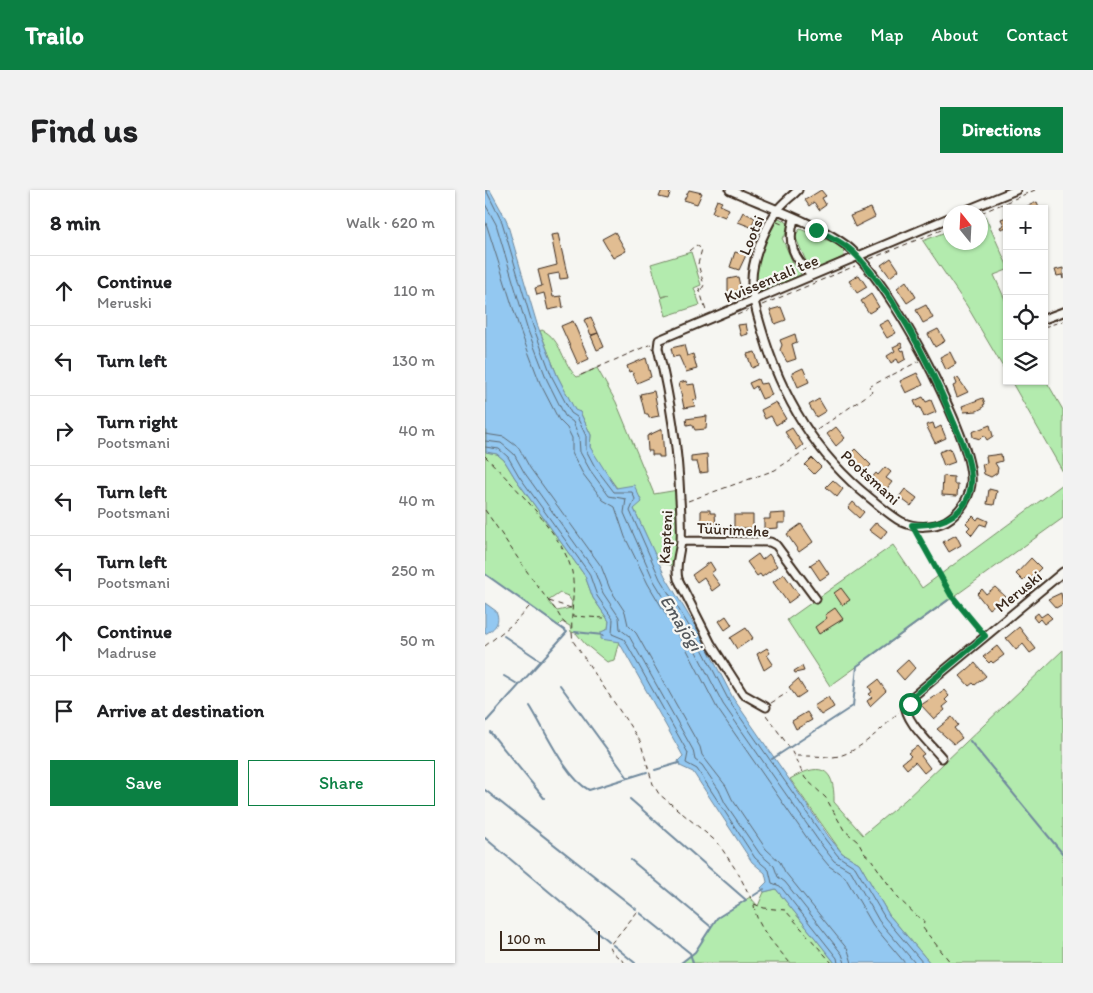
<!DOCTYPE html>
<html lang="en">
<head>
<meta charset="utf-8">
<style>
	:root { --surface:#fff; --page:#f2f2f2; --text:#202124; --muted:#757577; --line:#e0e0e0; --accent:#0b8043 }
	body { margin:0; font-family:Itim,sans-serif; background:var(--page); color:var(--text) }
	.controls { position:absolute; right:15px; top:15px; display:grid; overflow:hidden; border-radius:0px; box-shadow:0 1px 4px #0004 }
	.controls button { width:45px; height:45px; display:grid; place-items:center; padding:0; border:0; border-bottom:1px solid var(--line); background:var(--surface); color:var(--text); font:25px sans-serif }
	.compass { position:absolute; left:458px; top:15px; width:45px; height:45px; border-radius:50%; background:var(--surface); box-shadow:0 1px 4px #0004; rotate:342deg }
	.scale { position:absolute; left:15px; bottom:12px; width:100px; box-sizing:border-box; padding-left:5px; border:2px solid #3b2a1e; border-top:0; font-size:14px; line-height:18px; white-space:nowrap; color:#3b2a1e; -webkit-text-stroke:4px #f6f6f2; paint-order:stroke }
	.stop { position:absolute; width:15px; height:15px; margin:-11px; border:4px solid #0b8043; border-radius:50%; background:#fff }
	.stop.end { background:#0b8043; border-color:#fff; box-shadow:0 1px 5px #0008 }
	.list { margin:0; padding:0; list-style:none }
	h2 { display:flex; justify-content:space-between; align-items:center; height:65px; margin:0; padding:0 20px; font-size:21px }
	h2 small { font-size:16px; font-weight:400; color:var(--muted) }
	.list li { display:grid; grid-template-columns:32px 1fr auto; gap:15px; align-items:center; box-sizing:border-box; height:70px; padding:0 20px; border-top:1px solid var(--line) }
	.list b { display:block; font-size:19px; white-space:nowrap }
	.list p { margin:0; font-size:16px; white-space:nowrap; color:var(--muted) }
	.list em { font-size:16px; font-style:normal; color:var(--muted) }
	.actions { display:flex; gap:10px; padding:15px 20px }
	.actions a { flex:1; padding:11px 0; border:1px solid var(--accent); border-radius:0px; text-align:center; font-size:18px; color:var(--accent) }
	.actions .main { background:var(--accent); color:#fff }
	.icon { flex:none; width:28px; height:28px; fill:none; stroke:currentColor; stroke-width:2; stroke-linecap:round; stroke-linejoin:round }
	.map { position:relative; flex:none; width:578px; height:773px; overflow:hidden; border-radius:0px }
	header { display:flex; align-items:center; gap:30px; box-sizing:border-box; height:70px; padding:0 25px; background:var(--accent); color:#fff }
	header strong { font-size:24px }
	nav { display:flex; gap:28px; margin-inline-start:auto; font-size:18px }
	.intro { display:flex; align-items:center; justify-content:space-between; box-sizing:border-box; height:120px; padding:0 30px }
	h1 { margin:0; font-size:35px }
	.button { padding:12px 22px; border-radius:0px; background:var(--accent); color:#fff; font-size:18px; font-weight:700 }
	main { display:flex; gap:30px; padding:0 30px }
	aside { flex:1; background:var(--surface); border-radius:0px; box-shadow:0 1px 4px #0004 }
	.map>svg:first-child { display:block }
</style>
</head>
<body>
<header>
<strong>Trailo</strong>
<nav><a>Home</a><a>Map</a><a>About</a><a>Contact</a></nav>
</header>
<div class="intro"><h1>Find us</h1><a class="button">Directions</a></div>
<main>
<aside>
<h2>8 min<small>Walk · 620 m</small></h2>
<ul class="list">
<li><svg class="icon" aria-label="ahead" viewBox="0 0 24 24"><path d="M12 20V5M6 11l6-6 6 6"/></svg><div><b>Continue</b><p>Meruski</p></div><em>110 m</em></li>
<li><svg class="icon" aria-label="left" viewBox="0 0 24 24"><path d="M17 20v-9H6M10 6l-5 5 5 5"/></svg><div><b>Turn left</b></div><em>130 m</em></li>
<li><svg class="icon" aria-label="right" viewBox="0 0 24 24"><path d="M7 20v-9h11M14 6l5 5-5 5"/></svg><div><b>Turn right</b><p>Pootsmani</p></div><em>40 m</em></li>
<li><svg class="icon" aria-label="left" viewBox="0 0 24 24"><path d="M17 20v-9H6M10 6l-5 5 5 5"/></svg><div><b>Turn left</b><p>Pootsmani</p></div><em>40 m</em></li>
<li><svg class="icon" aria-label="left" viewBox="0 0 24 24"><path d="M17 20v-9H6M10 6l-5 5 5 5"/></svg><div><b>Turn left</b><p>Pootsmani</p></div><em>250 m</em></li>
<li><svg class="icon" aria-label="ahead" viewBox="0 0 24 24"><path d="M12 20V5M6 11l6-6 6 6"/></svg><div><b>Continue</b><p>Madruse</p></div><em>50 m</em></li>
<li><svg class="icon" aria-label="arrive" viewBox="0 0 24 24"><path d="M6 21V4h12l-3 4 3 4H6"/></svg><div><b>Arrive at destination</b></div></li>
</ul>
<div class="actions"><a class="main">Save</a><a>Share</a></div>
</aside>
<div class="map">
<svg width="578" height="773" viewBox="0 0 578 773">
	<rect width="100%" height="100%" fill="#f6f6f2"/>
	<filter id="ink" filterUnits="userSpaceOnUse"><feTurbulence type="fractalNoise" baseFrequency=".02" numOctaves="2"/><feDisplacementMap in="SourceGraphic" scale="10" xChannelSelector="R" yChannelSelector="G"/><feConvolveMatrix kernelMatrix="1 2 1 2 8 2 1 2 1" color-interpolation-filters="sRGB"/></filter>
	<g filter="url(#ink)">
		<!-- green -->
		<path fill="#b3ebae" stroke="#778a66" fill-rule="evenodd" d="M500,26L522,75V80L509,85L522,114V184L482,116L438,51L465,40L466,52H496V28Z
			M294,28L303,33L300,46L297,48L309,75L316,84L315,87L276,102L273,101C262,82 283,47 290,29Z
			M315,39L347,52L358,59L359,66L333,80L324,78L310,46Z
			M206,62L216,95L209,98L215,115L181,126L176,108L184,105L176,107L166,74Z
			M57,140C77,149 77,174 92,187L112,178L131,212L169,304L193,300V349L190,376L173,372L149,319L152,314L132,298L114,274L105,257L106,245L95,222L90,221L72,185L55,141Z
			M559,187L578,220V282L526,191H559Z
			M0,210L1,262L12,264L19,270L30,288L100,386L108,408L124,431L123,439L134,451L129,470L122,472L100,454L91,443L86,442L85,436L77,432L73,436L0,384ZM75,403L83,406L87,412L86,418L72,421L63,411Z
			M578,294V328L345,496L302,430L408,355L437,398Z
			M578,460V773H445L404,725L374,673L357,663L305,589C333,573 350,575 349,612L378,645L420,610Z
			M291,699L350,773H196L210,762L232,728L265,707L273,716L279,702Z"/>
		<!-- water -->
		<path fill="#93c8f1" stroke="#70899d" d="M0,0H5L21,29L52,134L72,185L90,220L95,222L106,245L105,257L131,298L149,295L157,312L149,319L180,386L216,446L248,508L344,647L357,663L374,673L404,725L445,773H350L291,699L279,702L276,698L282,692L280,683L267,672L208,582L195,576L193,571L198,566L134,452L116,449V442L123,439L124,431L108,408L100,386L30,288L19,270L12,264L1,262Z
			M0,413L11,421C16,432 10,439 0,444Z"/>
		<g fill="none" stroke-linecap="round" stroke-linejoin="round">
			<!-- shore -->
			<path stroke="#5e6972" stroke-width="1" d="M1,0L17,32L48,136L67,187L86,223L92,227L101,246V260L110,277L129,302H147L150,309L145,321L175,389L212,449L244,511L340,649L353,666L370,677L400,728L438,773
				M0,14L11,34L42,138L62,190L80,226L88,232L94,247L95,262L105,280L124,306L141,309L139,323L169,391L206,452L238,514L335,653L349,671L366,681L394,731L430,773
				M0,30L35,140L55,193L74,230L82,238L87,248V263L98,284L118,310L130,317L140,347L163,394L200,456L232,518L329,658L344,676L360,687L388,735L420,773
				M0,244L19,247L34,258L45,278L116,376L125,399L140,422L143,435L151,443L215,557L217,565L241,596L247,609L281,659L295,672L300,682L363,760L367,773
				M0,251L16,253L29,264L39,282L109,380L118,403L134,427L135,439L144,446L208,560L210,570L217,575L234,600L240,613L275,664L289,676L293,687L300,692L357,764L360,773
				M0,257L14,259L23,267L34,286L104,383L112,406L128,429L127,444L139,449L203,563L201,573L212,579L270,668L284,680L287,693L295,696L352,768L353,773"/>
			<!-- stream -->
			<path stroke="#70899d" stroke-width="2" d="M0,384L82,442L0,533
				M90,442L118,445
				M19,446L56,471
				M19,486L34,495
				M75,495L143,588
				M45,516C60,540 80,587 104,600L162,582
				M5,542L59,608
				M485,551L578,664
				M287,569L368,516L372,476L463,410
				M170,580L194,573
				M0,600L151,719
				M145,609L261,710L232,728L210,762L196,773
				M0,648L123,751
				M146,670L225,736
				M268,706L279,699
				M155,723L205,763L208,773
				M128,755L150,773"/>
		</g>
		<!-- building -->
		<path fill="#e1bd92" stroke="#3b2a1e" d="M177,0H186L183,9L174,7Z
			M204,0L217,3L212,14L199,10Z
			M336,0L341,6L337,8L341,15L334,20L329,12L324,16L320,10Z
			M232,10L237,12L235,15L244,19L240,27L227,22Z
			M552,12L555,19H538V18Z
			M386,18L390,27L370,37L365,26Z
			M258,22L270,28L266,37L253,32Z
			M522,27V37L516,39L515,37L519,35L516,29Z
			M130,42L141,61L128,68L117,49Z
			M73,44L83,88L75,89L74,83L63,85L68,107L76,106L78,117L63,120L59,103L52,105L50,98L57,96L53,80L72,75L66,45Z
			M255,61L262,63L254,80L245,77L250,62L254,63Z
			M406,68L414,80L405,87L396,75Z
			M578,78V89L577,85L572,86L570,80Z
			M374,85L382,97L372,103L364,91Z
			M253,87L256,100L251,101L252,108L243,109V89Z
			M421,91L431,107L422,113L412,98Z
			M386,104L394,117L384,123L376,111Z
			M441,115L448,128L438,133L431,120Z
			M296,117L301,130L290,134L285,120Z
			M106,127L113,143L106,145L99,130Z
			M403,130L411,143L402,148L394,135Z
			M88,131L104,169L93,174L76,136Z
			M261,134L263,144L256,146L253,135Z
			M453,139L460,151L450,157L443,144Z
			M113,143L119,157L112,160L106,146Z
			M310,144L312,152L307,154L311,169L302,172L295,160L297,155L295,150Z
			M416,153L418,157L415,158L417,161L419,160L421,169L414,173L412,169L406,173L402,166L410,161L408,157Z
			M199,155L202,166L208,164L212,179L201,182L194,166L188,167L186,158Z
			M270,162L274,175L267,178L262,164Z
			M465,162L471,174L461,180L455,167Z
			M161,168L166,187L152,193L147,181L144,182L142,176Z
			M318,178L324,192L313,197L307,183Z
			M432,183L438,195L421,203L415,191Z
			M473,188L483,202L472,207L468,196L472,194L470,189Z
			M273,189L275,194L282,193L287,205L277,209L271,196L267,199L264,193Z
			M201,191L202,195L209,194L212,209L208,210L210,216L199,218L194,193Z
			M169,201L174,226L164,228L163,224H160L155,204Z
			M438,207L441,212L446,210L451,222L439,227L435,217L432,218L429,211Z
			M498,208L500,214L498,215L499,217L492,221L479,222L477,216Z
			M334,209L341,221L331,227L324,215Z
			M291,212L301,229L291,235L286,226L280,229L276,220Z
			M222,226L221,239L210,240L207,234L202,235L201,229Z
			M448,233L450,239L456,236L461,248L450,253L441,235Z
			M505,235L508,246L502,250L499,245L495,249L488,247L487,242Z
			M351,237L360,248L351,256L342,244Z
			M307,238L318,255L312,260L300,242Z
			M177,239L179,267H174V265H167V261H163L162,246Z
			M465,258L470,272L459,276L454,262Z
			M370,259L386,275L378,283L362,267Z
			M222,264L223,282L215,283L212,272H206V266Z
			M516,264L517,271L510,273L513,278L512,283L506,287L499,284L497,274L502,273L501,266Z
			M327,268L336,277L329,284L320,275Z
			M400,277L406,282L401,288L407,292L400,301L385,290L391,283L393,285Z
			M458,286L469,287V294H473L472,306L457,305Z
			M348,290L358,299L352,307L341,297Z
			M420,299L432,308L426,316L414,307Z
			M504,299L512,301L509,315L502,314Z
			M368,312L379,322L374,328L363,318Z
			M216,320H225V323H230L231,339H222L221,332H216Z
			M300,323V333H293V338L279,339V329H285V324Z
			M249,325H268V338H249Z
			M488,326L492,330L494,327L503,331L501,336L495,334L487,345L482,340L485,337L481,333Z
			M391,332L402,341L396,349L384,340Z
			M316,334L328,352L314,362L302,344Z
			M471,345L476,355L464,362L458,352Z
			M273,364L277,370L284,364L292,376L277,387L275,384L272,386L262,372Z
			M546,368L556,378L545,389L542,387L538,391L531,384Z
			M334,369L344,384L335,390L325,375Z
			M225,372L230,380L226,383L235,395L227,401L219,387L212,392L207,385Z
			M299,384L314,405L303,413L288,392Z
			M510,397L520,406L504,419L492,404L497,399L501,404Z
			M356,398L365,410L357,415L349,403Z
			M576,403L578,414L571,418L563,409Z
			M350,418L358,429L334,444L330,437L342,428L340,425Z
			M553,423L556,427L562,423L567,428L559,434L555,429L552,432L548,427Z
			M241,426L247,435L240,440L234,431Z
			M534,437L551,459L545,463L538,454L531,460L521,448Z
			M261,438L268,448L252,459L245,448Z
			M512,456L519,465L508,473L506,471L504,473L498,467Z
			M282,458L285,463L282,465L288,474L279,480L272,464Z
			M423,470L430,478L419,490L411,481Z
			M490,473L501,486L490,495L488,493L484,496L475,486Z
			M317,476L319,481L310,483L309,481Z
			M313,489L321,502L312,508L304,497Z
			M393,490L401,501L385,516L382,511L387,507L384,504L387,502L384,497Z
			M459,500L464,506L460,510L463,513L458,517L460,520L449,529L436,515Z
			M343,507L349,517L336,525L329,516Z
			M322,522L327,530L311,539L307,531Z
			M467,527L473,535L469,538L477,548L469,554L452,539Z
			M432,556L439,564L436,566L445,578L439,583L430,572L422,579L417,573L426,566L423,563Z"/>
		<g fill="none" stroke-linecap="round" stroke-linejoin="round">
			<!-- street casing -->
			<g stroke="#3b2a1e" stroke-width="11">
				<path id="street" d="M245,0C279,15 333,34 362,56C391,79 430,148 447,182C460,209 484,257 486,286C488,304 475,323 461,331C448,338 430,338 417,332C406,326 395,316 385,308C330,264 295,204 276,137C272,123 267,108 267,93C266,71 279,41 291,22C296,14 306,7 313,0
					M477,22L531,0
					M309,29C302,54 308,68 327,85
					M559,129L578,122
					M196,351L285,352L291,355L331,409
					M281,517L258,504L226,454L193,389C190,376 194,365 196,352C197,338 196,323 195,309C193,258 185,208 173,158L174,150L466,27
					M457,568C445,553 420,532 420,513L578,382"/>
			</g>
			<!-- path -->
			<path stroke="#3b2a1e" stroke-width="1" stroke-dasharray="5 4" stroke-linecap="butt" d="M496,23L550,0
				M292,32L297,34L299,29
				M204,61L211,55L217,59L213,74L219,95L215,103
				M385,69L466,36
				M214,98L221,121
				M277,115L370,76
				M252,125L264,120
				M559,137L578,131
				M96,185L166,154
				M332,240L387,202L384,197L434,171
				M0,266C26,293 79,345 87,382C91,404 84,428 88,451L155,551L168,594L174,604L233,653L253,683L269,714L279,718L300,720L347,773
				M203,311L290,280L327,256
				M0,320C23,353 45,388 70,419C75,425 76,432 84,436
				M431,344L466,405L496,442
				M64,411L86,418
				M87,426L119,428
				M0,456L30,432L45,416
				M286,513L302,503
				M281,525L305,558L320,588L341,608L359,640L373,652L379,663L386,669L413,708L432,726L439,730L438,738L441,742L466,773
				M312,566C323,566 333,566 343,567C368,569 397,538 414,522
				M269,715C271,737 291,756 305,773
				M140,773L126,761L124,756L153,721"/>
			<!-- street -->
			<use href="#street" stroke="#f6f6f2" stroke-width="7"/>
		</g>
	</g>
	<g fill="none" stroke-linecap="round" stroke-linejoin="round" filter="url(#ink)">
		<!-- route -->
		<path stroke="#0b8043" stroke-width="6" d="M331,40C346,47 361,54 372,66C414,111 446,176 469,233C476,249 485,269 486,287C488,323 457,336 427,335L466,405L500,446L420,513V517L425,514"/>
	</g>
	<g text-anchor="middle" stroke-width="4.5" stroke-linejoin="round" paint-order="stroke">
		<!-- street labels -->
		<g font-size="16" fill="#3b2a1e" stroke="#f6f6f2">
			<text transform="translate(266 45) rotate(-67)" y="6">Lootsi</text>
			<text transform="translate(286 88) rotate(-23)" y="6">Kvissentali tee</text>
			<text transform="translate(386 287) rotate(42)" y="6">Pootsmani</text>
			<text transform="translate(248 339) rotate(3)" y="6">Tüürimehe</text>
			<text transform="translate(180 347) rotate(-87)" y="6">Kapteni</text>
			<text transform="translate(533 401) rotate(-39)" y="6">Meruski</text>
		</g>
		<!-- water labels -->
		<g font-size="18" font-style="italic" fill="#55595d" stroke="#f6f6f2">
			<text transform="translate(196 433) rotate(58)" y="6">Emajõgi</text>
		</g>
	</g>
</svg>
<div class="controls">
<button>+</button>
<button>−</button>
<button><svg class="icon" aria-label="locate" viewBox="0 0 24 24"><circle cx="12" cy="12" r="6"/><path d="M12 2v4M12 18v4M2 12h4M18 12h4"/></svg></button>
<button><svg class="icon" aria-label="layers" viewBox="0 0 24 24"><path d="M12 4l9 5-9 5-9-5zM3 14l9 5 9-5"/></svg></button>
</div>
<svg class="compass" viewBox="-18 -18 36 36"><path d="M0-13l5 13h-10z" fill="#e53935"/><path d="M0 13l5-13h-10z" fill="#757577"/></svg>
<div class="scale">100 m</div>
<div class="stop" style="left:425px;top:514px"></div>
<div class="stop end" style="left:331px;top:40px"></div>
</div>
</main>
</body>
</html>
